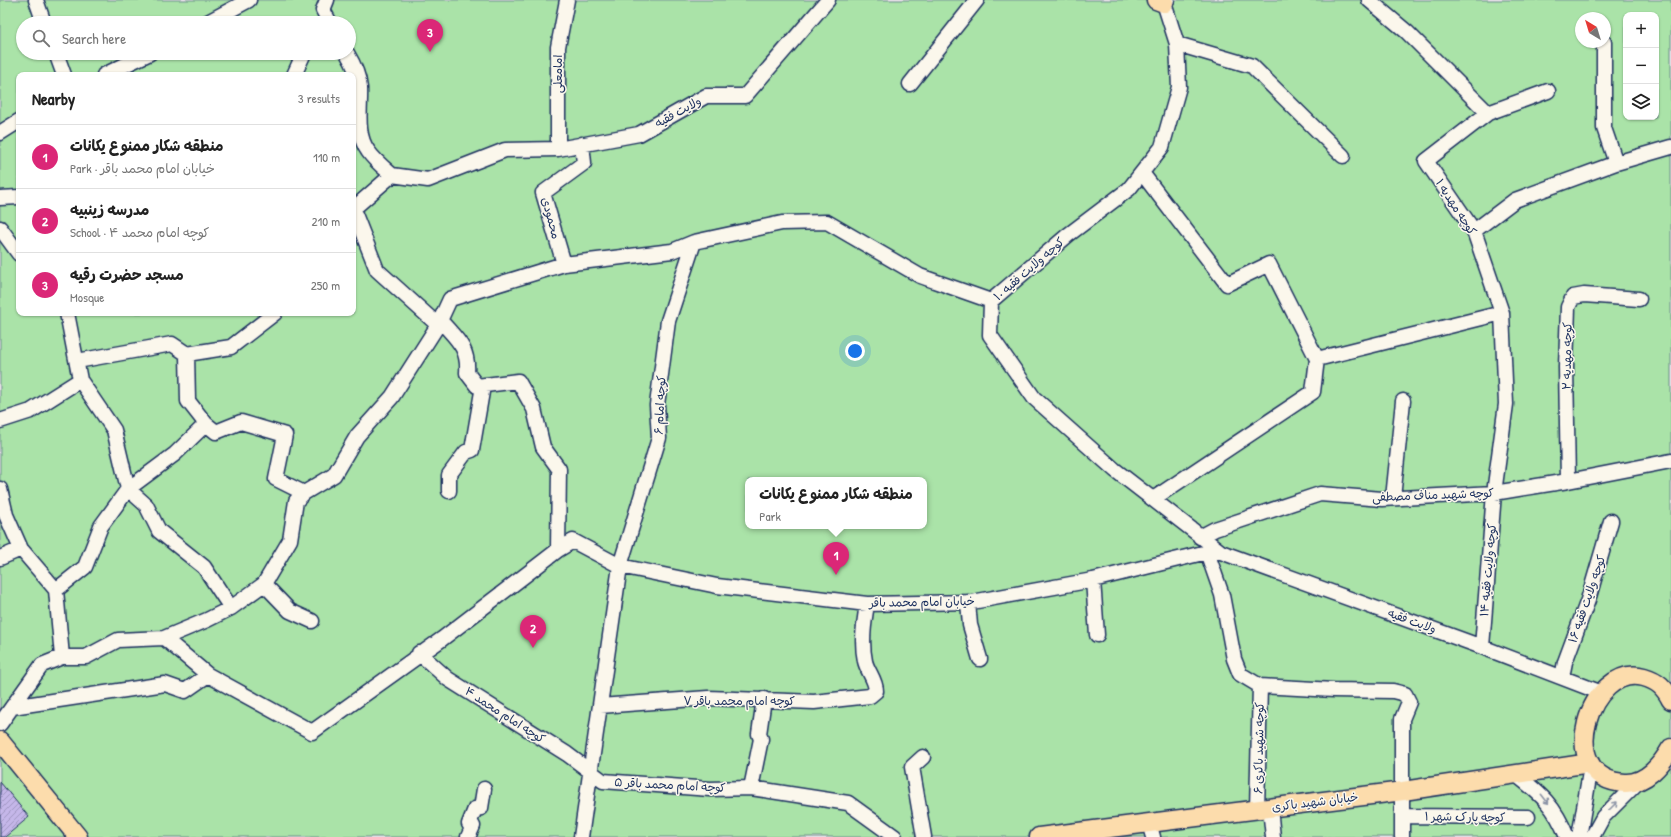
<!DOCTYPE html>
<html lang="en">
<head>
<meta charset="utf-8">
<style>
	:root { --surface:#fff; --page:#f6f6f6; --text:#222; --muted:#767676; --line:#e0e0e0; --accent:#db2777 }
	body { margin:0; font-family:"Patrick Hand","Playpen Sans Arabic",sans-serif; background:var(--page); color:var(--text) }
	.controls { position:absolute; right:12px; top:12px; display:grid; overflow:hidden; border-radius:8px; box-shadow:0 1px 3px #0004 }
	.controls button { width:36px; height:36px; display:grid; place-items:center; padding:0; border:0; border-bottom:1px solid var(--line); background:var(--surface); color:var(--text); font:20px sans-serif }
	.compass { position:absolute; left:1575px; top:12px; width:36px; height:36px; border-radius:50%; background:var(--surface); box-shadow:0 1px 3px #0004; rotate:322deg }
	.you { position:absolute; left:855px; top:351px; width:14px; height:14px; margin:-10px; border:3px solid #fff; border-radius:50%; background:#1a73e8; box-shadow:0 0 0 6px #1a73e833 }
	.badge { display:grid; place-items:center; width:26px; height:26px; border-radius:50%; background:var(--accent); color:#fff; font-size:13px; font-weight:700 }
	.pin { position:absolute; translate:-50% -33px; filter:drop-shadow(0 1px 2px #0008) }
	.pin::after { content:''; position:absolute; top:21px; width:14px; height:12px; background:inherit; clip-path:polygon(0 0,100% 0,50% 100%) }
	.popup { position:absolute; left:745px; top:477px; width:182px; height:52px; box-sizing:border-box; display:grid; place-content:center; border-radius:8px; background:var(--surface); filter:drop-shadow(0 1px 3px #0005); font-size:13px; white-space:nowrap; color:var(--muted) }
	.popup b { font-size:15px; color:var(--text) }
	.popup::after { content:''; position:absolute; left:50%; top:100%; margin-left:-8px; border:8px solid transparent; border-top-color:var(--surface) }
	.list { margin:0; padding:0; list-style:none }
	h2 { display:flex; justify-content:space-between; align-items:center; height:52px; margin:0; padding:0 16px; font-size:17px }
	h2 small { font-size:13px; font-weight:400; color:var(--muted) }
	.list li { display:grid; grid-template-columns:26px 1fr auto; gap:12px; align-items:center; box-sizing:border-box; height:64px; padding:0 16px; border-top:1px solid var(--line) }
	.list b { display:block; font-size:15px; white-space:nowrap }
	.list p { margin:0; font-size:13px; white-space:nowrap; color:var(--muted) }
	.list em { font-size:13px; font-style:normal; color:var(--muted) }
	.icon { flex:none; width:22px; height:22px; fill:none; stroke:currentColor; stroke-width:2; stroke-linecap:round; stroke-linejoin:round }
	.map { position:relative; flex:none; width:1671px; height:837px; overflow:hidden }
	.search { position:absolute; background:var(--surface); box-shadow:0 1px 3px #0004; left:16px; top:16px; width:340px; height:44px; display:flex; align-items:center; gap:10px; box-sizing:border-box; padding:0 14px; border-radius:22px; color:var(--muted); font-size:15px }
	.panel { position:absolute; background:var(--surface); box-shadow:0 1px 3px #0004; left:16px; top:72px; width:340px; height:244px; border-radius:8px }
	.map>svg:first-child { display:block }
</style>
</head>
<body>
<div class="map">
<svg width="1671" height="837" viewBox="0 0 1671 837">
	<defs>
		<pattern id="building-hatch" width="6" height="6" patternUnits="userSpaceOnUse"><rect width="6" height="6" fill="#c5b7e9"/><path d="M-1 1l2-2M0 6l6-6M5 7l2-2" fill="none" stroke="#9f95c0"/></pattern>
	</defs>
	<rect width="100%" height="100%" fill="#ebe4eb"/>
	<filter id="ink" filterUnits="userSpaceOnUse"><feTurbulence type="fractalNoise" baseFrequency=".025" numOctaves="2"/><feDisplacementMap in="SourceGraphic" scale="8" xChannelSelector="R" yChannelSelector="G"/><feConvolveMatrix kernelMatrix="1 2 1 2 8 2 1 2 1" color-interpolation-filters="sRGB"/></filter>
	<g filter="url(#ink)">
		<!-- park -->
		<path fill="#aae3a8" stroke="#628983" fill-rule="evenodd" d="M0,0H1671V837H0ZM1626,15H1656V117H1626ZM1581,18H1605V42H1581ZM23,23H349V53H23ZM19,75H353V313H19ZM748,480H924V526H748Z"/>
		<!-- building -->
		<path fill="url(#building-hatch)" stroke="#1b2f5e" d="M0,782L29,817L5,837H0Z"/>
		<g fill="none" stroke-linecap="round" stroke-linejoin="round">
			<!-- minor casing -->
			<g stroke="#1b2f5e" stroke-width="17">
				<path id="minor" d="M36,0L44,23
					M327,0L323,10L330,23
					M1167,0L1164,3L1177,44L1179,87L1162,147L1129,189L1068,235L991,301L990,335L1034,398L1115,470L1221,552L1482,647L1602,693
					M1369,0L1407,32L1488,113L1426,161L1474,231L1502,313L1506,404L1494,493L1482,647
					M206,23L249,0
					M1604,42V128L1616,163
					M1177,44L1252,66L1343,156
					M56,53L64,75
					M347,53C353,63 359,76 360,88C361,108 355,133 368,151C374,160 384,168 392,175
					M104,75L150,53
					M294,75L304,53
					M910,84L977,0
					M1488,113L1548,91
					M0,133L19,121
					M558,149V47L567,0
					M1142,173L1227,284L1269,264L1317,359
					M0,198L19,197
					M353,209L392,175L428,180L505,150L558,149L639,134L706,96H745L828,0
					M353,209L377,270L438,325
					M0,228L19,254
					M1474,231L1515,200L1616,163L1671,147
					M564,264L543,193L584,163L582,144
					M67,313L80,380L114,430L128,489L146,505L159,531L204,567L231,608
					M440,320C456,339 469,347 467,373L477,386L518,381L534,409L543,447L559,469L558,550
					M77,361L172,344L187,354
					M0,421L31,411L80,380
					M206,424L188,401L187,354L231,347L275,313
					M1568,481L1566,367L1568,307L1573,297L1584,295L1639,299
					M0,489L6,515L21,549L56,590L62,657
					M449,491V475L466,452L472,450L483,386
					M1393,498L1403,401
					M1153,499L1313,392L1317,359L1502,313
					M1200,537L1215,529L1320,494L1382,499L1494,493L1568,481L1671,461
					M1207,552L1222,595L1234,659L1240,674L1260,686L1334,690L1393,691L1405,694L1409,702L1402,719V837
					M0,558L21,549
					M1093,580L1097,635
					M264,584L290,611L312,621
					M56,590L85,567L101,526L128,489L175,454L206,424L216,432L241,422L285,435L276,479L304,493
					M968,602L970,625L980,659
					M164,638L207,620L231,608L264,584L290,540L296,501L304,493L334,475L357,436L392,397L438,325L450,299L564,264L672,251L694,242L782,223L827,222L920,276L991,301
					M419,653L448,679L567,754L603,781L710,789L751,788L848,803L895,837
					M1562,677L1565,662L1588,600L1611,521
					M600,706L708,698L814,702L870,696L876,691C876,680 867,671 865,661C861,642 864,623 867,604
					M12,707L165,684L185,691L208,675
					M0,724L42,665L62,657H86L118,640L164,638L208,675L312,732L442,639L558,550L573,541L620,566L717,586L867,604L972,602L1093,580L1207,552H1221
					M923,757L912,767L924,837
					M1515,774C1541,794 1555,806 1567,837
					M751,788L761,739L759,734L764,699
					M1270,808L1273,837
					M1257,810L1260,686
					M1402,816L1528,817
					M1149,823L1153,837
					M468,837L473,826L469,824L475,809L481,808L484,789
					M581,837L620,566L659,438L657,405L668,321L694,242
					M1579,837L1591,766
					M1592,837L1603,817L1640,780"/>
			</g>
			<!-- major casing -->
			<g stroke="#1b2f5e" stroke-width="21">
				<path id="major" d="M1156,0L1164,3
					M1671,700C1665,688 1658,681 1644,677C1590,662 1552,779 1625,783C1646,784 1662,764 1671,748
					M0,741L78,837
					M1039,837L1403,791L1590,763"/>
			</g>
			<!-- minor -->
			<use href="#minor" stroke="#fbf7ec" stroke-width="14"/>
			<!-- major -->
			<use href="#major" stroke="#fcdcac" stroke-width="18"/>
		</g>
		<!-- one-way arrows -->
		<defs><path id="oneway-shaft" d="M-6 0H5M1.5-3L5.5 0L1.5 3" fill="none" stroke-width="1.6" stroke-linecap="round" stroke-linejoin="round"/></defs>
		<g stroke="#8b93a5">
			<use href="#oneway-shaft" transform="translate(1545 799) rotate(52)"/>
			<use href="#oneway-shaft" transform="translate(1613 806) rotate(-45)"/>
		</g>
	</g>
	<g text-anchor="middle" stroke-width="3" stroke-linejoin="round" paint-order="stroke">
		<!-- street labels -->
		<g font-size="12" fill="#1b2f5e" stroke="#fbf7ec">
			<text transform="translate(558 74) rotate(-90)" y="4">امامعلی</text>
			<text transform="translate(678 112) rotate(-29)" y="4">ولایت فقیه</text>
			<text transform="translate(1456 207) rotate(57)" y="4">کوچه مهدیه ۱</text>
			<text transform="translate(551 218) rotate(75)" y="4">محمودی</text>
			<text transform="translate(1029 269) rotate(-41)" y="4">کوچه ولایت فقیه ۱۰</text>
			<text transform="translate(1567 356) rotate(-89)" y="4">کوچه مهدیه ۲</text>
			<text transform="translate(660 405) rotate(-87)" y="4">کوچه امام ۶</text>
			<text transform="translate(1433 495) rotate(-2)" y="4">کوچه شهید مناف مصطفی</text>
			<text transform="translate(1488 570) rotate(-85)" y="4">کوچه ولایت فقیه ۱۴</text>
			<text transform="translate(1587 599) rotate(-71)" y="4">کوچه ولایت فقیه ۱۶</text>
			<text transform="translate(922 602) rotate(-1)" y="4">خیابان امام محمد باقر</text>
			<text transform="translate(1412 621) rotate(20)" y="4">ولایت فقیه</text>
			<text x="739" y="705">کوچه امام محمد باقر ۷</text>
			<text transform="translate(505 715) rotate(33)" y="4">کوچه امام محمد ۴</text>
			<text transform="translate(1259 748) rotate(-89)" y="4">کوچه شهید باکری ۶</text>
			<text transform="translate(670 785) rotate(3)" y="4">کوچه امام محمد باقر ۵</text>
			<text transform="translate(1315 802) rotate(-7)" y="4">خیابان شهید باکری</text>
			<text transform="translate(1465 817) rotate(1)" y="4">کوچه پارک شهر ۱</text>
		</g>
	</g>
</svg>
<div class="controls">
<button>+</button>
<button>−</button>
<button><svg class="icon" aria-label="layers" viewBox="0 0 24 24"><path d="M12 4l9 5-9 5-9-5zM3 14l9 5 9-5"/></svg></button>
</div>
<svg class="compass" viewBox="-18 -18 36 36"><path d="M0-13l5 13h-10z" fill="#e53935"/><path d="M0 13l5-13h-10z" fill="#767676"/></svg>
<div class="you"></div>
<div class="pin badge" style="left:836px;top:575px">1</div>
<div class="popup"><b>منطقه شکار ممنوع یکانات</b>Park</div>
<div class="pin badge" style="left:533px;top:648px">2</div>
<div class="pin badge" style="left:430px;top:52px">3</div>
<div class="search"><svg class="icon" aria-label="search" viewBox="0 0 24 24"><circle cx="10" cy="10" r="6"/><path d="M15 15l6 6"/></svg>Search here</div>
<section class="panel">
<h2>Nearby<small>3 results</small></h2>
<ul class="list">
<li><span class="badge">1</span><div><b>منطقه شکار ممنوع یکانات</b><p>Park · خیابان امام محمد باقر</p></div><em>110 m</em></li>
<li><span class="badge">2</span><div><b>مدرسه زینبیه</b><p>School · کوچه امام محمد ۴</p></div><em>210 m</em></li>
<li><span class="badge">3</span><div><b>مسجد حضرت رقیه</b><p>Mosque</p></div><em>250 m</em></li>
</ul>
</section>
</div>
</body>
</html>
